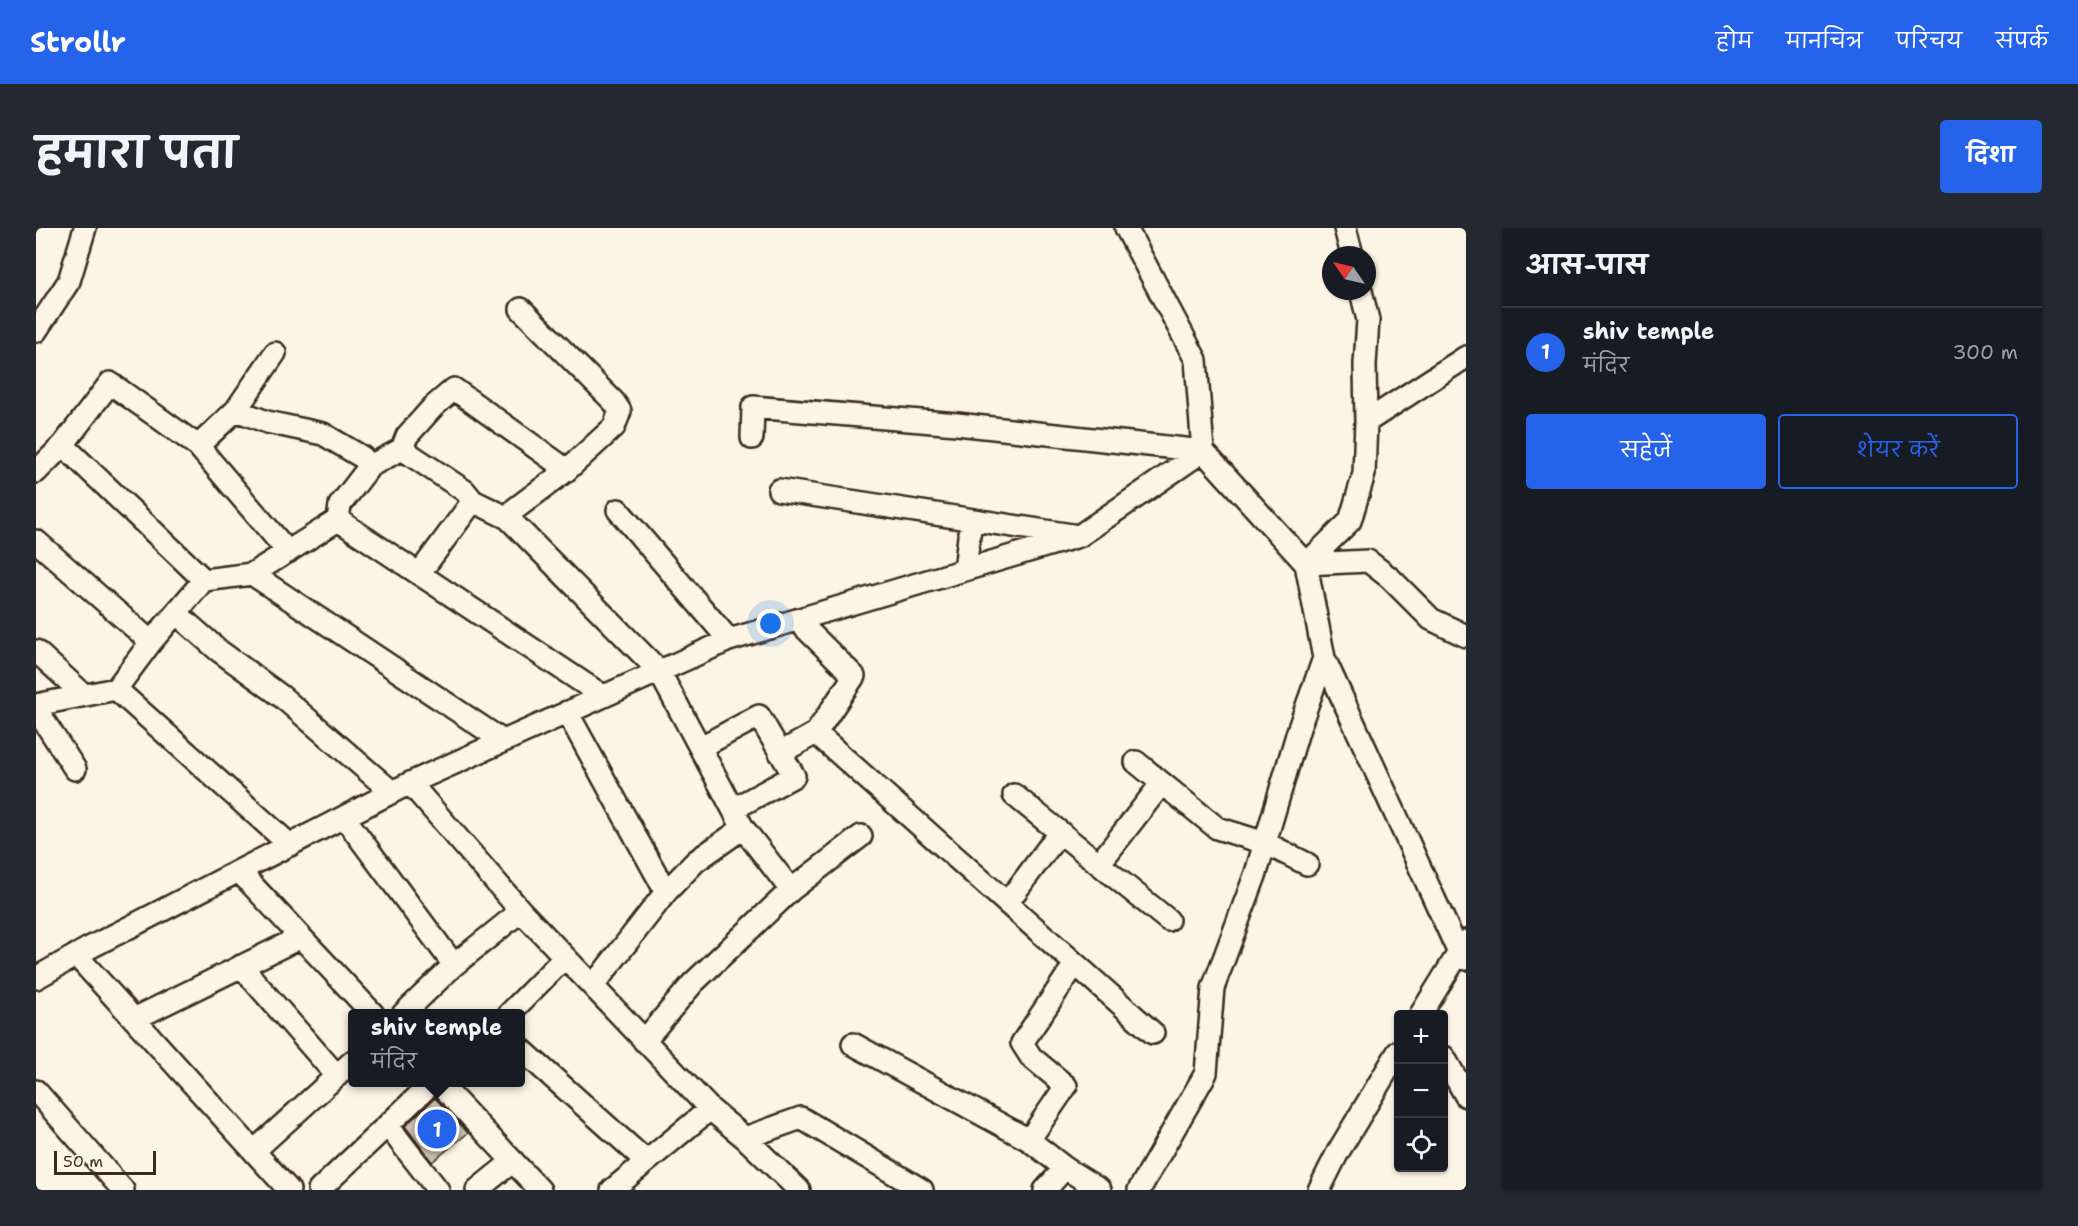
<!DOCTYPE html>
<html lang="hi">
<head>
<meta charset="utf-8">
<style>
	:root { --surface:#171b24; --page:#242831; --text:#f1f3f6; --muted:#9ea1a6; --line:#363941; --accent:#2563eb }
	body { margin:0; font-family:"Shantell Sans","Playpen Sans Deva",sans-serif; background:var(--page); color:var(--text) }
	.controls { position:absolute; right:18px; bottom:18px; display:grid; overflow:hidden; border-radius:6px; box-shadow:0 2px 4px #0004 }
	.controls button { width:54px; height:54px; display:grid; place-items:center; padding:0; border:0; border-bottom:2px solid var(--line); background:var(--surface); color:var(--text); font:30px sans-serif }
	.compass { position:absolute; left:1286px; top:18px; width:54px; height:54px; border-radius:50%; background:var(--surface); box-shadow:0 2px 4px #0004; rotate:304deg }
	.scale { position:absolute; left:18px; bottom:15px; width:102px; box-sizing:border-box; padding-left:6px; border:3px solid #3b2a1e; border-top:0; font-size:16px; line-height:21px; white-space:nowrap; color:#3b2a1e; -webkit-text-stroke:4px #fcf5e5; paint-order:stroke }
	.you { position:absolute; left:735px; top:396px; width:21px; height:21px; margin:-15px; border:4px solid #fff; border-radius:50%; background:#1a73e8; box-shadow:0 0 0 9px #1a73e833 }
	.badge { display:grid; place-items:center; width:39px; height:39px; border-radius:50%; background:var(--accent); color:#fff; font-size:20px; font-weight:700 }
	.pin { position:absolute; translate:-50% -50%; border:3px solid #fff; box-shadow:0 2px 6px #0006 }
	.popup { position:absolute; left:312px; top:781px; width:177px; height:78px; box-sizing:border-box; display:grid; place-content:center; border-radius:6px; background:var(--surface); filter:drop-shadow(0 2px 4px #0005); font-size:20px; white-space:nowrap; color:var(--muted) }
	.popup b { font-size:22px; color:var(--text) }
	.popup::after { content:''; position:absolute; left:50%; top:100%; margin-left:-12px; border:12px solid transparent; border-top-color:var(--surface) }
	.list { margin:0; padding:0; list-style:none }
	h2 { display:flex; justify-content:space-between; align-items:center; height:78px; margin:0; padding:0 24px; font-size:26px }
	h2 small { font-size:20px; font-weight:400; color:var(--muted) }
	.list li { display:grid; grid-template-columns:39px 1fr auto; gap:18px; align-items:center; box-sizing:border-box; height:90px; padding:0 24px; border-top:2px solid var(--line) }
	.list b { display:block; font-size:22px; white-space:nowrap }
	.list p { margin:0; font-size:20px; white-space:nowrap; color:var(--muted) }
	.list em { font-size:20px; font-style:normal; color:var(--muted) }
	.actions { display:flex; gap:12px; padding:18px 24px }
	.actions a { flex:1; padding:14px 0; border:2px solid var(--accent); border-radius:6px; text-align:center; font-size:21px; color:var(--accent) }
	.actions .main { background:var(--accent); color:#fff }
	.icon { flex:none; width:33px; height:33px; fill:none; stroke:currentColor; stroke-width:2; stroke-linecap:round; stroke-linejoin:round }
	.map { position:relative; flex:none; width:1430px; height:962px; overflow:hidden; border-radius:6px }
	header { display:flex; align-items:center; gap:36px; box-sizing:border-box; height:84px; padding:0 30px; background:var(--accent); color:#fff }
	header strong { font-size:28px }
	nav { display:flex; gap:33px; margin-inline-start:auto; font-size:21px }
	.intro { display:flex; align-items:center; justify-content:space-between; box-sizing:border-box; height:144px; padding:0 36px }
	h1 { margin:0; font-size:42px }
	.button { padding:15px 27px; border-radius:6px; background:var(--accent); color:#fff; font-size:21px; font-weight:700 }
	main { display:flex; gap:36px; padding:0 36px }
	aside { flex:1; background:var(--surface); border-radius:6px; box-shadow:0 2px 4px #0004 }
	.map>svg:first-child { display:block }
</style>
</head>
<body>
<header>
<strong>Strollr</strong>
<nav><a>होम</a><a>मानचित्र</a><a>परिचय</a><a>संपर्क</a></nav>
</header>
<div class="intro"><h1>हमारा पता</h1><a class="button">दिशा</a></div>
<main>
<div class="map">
<svg width="1430" height="962" viewBox="0 0 1430 962">
	<rect width="100%" height="100%" fill="#fcf5e5"/>
	<filter id="ink" filterUnits="userSpaceOnUse"><feTurbulence type="fractalNoise" baseFrequency=".0167" numOctaves="2"/><feDisplacementMap in="SourceGraphic" scale="12" xChannelSelector="R" yChannelSelector="G"/><feConvolveMatrix kernelMatrix="1 2 1 2 8 2 1 2 1" color-interpolation-filters="sRGB"/></filter>
	<g filter="url(#ink)">
		<!-- building -->
		<path fill="#ccc2b3" stroke="#3b2a1e" stroke-width="1.5" d="M399,870L432,905L396,934L369,898Z"/>
		<g fill="none" stroke-linecap="round" stroke-linejoin="round">
			<!-- minor casing -->
			<g stroke="#3b2a1e" stroke-width="26">
				<path id="minor" d="M1309,0L1316,27
					M1325,63L1332,92L1329,136L1330,194L1328,246L1314,293L1270,336L1332,333L1354,350L1395,391L1430,408
					M0,103L33,53L49,0
					M239,125L200,182L162,218L252,324
					M200,182L231,194L287,206L326,229L334,238
					M1330,194L1430,129
					M716,210L717,179L921,196L1167,223L1160,132L1090,0
					M27,217L168,352
					M366,221L429,263L437,273L472,290L623,443L707,600L660,633L630,664
					M0,244L27,217L74,155L162,218
					M743,262L1036,307
					M582,282L693,412
					M472,290L479,281L531,242L578,199L584,183L578,174L485,81
					M302,292L304,277L334,238L366,221L371,208L397,179L418,161L531,242
					M0,313L115,414
					M929,342L935,292
					M216,346L302,292L567,468
					M383,346L437,273
					M141,386L182,422L245,468L356,564
					M761,392L818,448L780,505L1117,805
					M0,423L48,467
					M80,461L115,414L168,352L216,346L467,513
					M0,477L80,461L254,617
					M0,481L39,541
					M531,484L630,664L557,758
					M665,519L723,488L758,548L697,581
					M744,525L780,505
					M1100,534L1181,600L1229,615L1271,636
					M374,555L485,683L674,881L576,962
					M978,567L1132,692
					M308,589L418,737
					M707,600L755,662L825,608
					M1063,636L1126,555
					M203,643L337,786
					M971,675L1024,604
					M40,727L253,962
					M205,738L301,848
					M0,750L53,720L374,555L693,412L1043,308L1167,223L1270,336L1288,430
					M367,786L418,737L485,683
					M473,786L529,729
					M1385,786L1430,713
					M98,791L265,709
					M608,813L657,755L755,662
					M817,816L993,912L1029,940
					M485,821L610,933
					M1408,829L1430,868
					M402,854L504,962
					M0,863L87,962
					M674,881L709,910L765,890L886,962
					M352,898L402,962
					M709,910L763,962
					M993,912L1030,858L995,829L986,815L1039,736
					M218,923L317,833
					M283,962L397,854
					M441,962L477,933
					M1009,962L1029,940L1064,962
					M1103,962L1170,845L1177,760L1220,645L1263,500L1288,430L1423,725L1430,731
					M1283,962L1302,924L1362,824"/>
			</g>
			<!-- minor -->
			<use href="#minor" stroke="#fcf5e5" stroke-width="21"/>
		</g>
	</g>
</svg>
<div class="controls">
<button>+</button>
<button>−</button>
<button><svg class="icon" aria-label="locate" viewBox="0 0 24 24"><circle cx="12" cy="12" r="6"/><path d="M12 2v4M12 18v4M2 12h4M18 12h4"/></svg></button>
</div>
<svg class="compass" viewBox="-18 -18 36 36"><path d="M0-13l5 13h-10z" fill="#e53935"/><path d="M0 13l5-13h-10z" fill="#9ea1a6"/></svg>
<div class="scale">50 m</div>
<div class="you"></div>
<div class="pin badge" style="left:401px;top:901px">1</div>
<div class="popup"><b>shiv temple</b>मंदिर</div>
</div>
<aside>
<h2>आस-पास<small></small></h2>
<ul class="list">
<li><span class="badge">1</span><div><b>shiv temple</b><p>मंदिर</p></div><em>300 m</em></li>
</ul>
<div class="actions"><a class="main">सहेजें</a><a>शेयर करें</a></div>
</aside>
</main>
</body>
</html>
